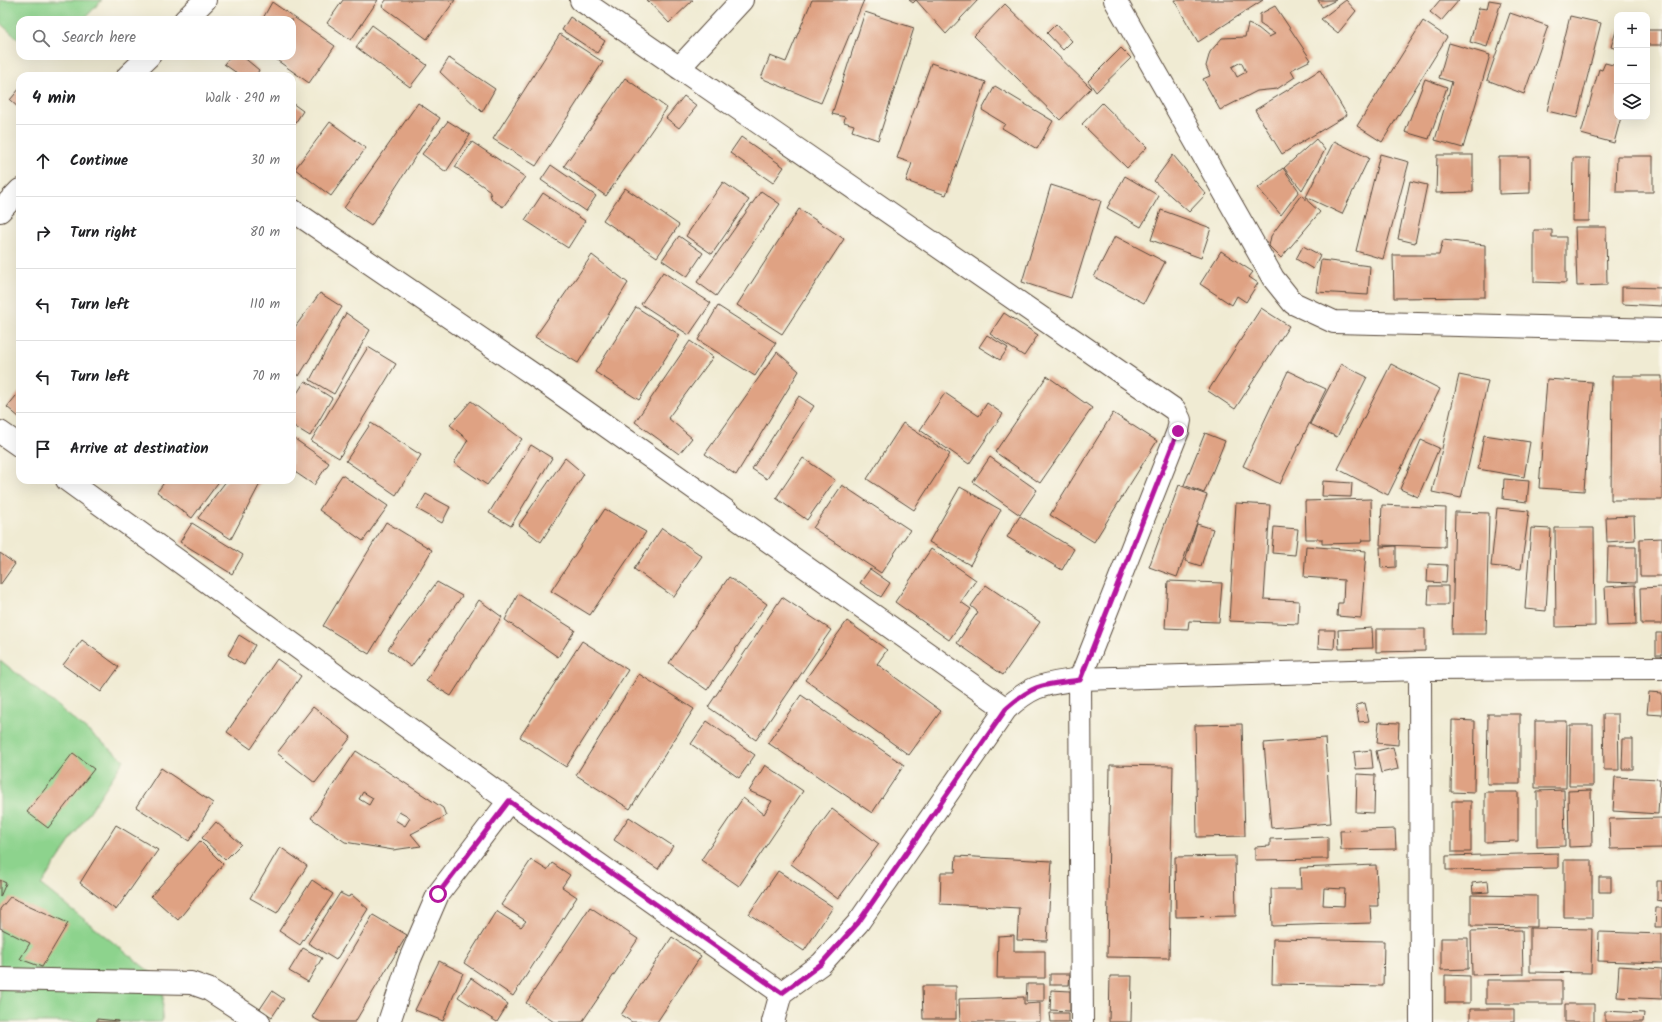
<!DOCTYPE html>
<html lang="en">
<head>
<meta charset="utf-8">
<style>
	:root { --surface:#fff; --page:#f2f2f2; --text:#202124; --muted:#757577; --line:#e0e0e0 }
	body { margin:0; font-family:Kalam,sans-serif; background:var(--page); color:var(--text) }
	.controls { position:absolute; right:12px; top:12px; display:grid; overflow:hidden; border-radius:8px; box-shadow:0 4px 16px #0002 }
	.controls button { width:36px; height:36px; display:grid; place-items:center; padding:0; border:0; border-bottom:1px solid var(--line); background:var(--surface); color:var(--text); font:20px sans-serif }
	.stop { position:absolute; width:12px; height:12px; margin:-9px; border:3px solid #b5179e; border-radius:50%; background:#fff }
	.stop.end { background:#b5179e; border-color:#fff; box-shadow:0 1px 4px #0008 }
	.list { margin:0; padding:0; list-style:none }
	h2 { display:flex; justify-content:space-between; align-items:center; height:52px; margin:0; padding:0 16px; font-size:17px }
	h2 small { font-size:13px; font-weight:400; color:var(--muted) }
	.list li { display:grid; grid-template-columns:26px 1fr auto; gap:12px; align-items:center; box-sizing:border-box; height:72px; padding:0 16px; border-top:1px solid var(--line) }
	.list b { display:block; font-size:15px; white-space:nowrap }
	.list em { font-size:13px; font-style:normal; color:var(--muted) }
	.icon { flex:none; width:22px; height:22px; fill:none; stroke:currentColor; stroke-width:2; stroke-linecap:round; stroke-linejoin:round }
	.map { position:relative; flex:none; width:1662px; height:1022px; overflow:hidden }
	.search { position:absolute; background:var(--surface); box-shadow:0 4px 16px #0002; left:16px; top:16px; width:280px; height:44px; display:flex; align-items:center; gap:10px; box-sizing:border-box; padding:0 14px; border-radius:12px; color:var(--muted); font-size:15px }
	.panel { position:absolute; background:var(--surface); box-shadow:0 4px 16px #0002; left:16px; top:72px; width:280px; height:412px; border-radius:12px }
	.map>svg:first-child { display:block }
</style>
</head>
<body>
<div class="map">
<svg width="1662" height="1022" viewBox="0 0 1662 1022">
	<rect width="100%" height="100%" fill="#fbf7ec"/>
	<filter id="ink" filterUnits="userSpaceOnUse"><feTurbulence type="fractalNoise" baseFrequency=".025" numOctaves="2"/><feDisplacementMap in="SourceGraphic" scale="8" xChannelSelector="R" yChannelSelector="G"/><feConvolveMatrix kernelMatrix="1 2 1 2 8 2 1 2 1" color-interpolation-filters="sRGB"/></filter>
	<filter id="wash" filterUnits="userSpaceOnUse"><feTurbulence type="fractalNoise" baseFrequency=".012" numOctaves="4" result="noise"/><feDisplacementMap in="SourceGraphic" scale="16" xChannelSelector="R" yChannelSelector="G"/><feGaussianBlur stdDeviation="0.9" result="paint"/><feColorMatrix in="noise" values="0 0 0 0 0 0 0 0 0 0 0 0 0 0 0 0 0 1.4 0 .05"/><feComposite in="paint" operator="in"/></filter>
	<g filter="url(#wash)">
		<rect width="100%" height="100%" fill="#f0ebd3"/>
		<!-- green -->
		<path fill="#8dd38d" stroke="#647e56" d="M0,0H102L83,20H20V41L0,23Z
			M0,660L124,760L41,885L164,983L162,1022H0Z"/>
		<g id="blocks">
			<!-- building -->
			<path fill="#dfa283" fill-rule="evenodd" d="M343,0H378L351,40L327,23Z
				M386,0H455L427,39L382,6Z
				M647,0H693L669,23Z
				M812,0H864L821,103L761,78L770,56L786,62Z
				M909,0H978L946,34L916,0L913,3Z
				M1174,0H1263L1198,42Z
				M1318,0H1336L1322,7Z
				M1346,0L1356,11L1338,33L1321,19Z
				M1440,0H1459L1441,21L1430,12Z
				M1489,0L1501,2L1487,47L1470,42L1479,8L1487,9Z
				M272,2L335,46L309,83L271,56H292V20H262Z
				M1005,4L1091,88L1060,120L974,36Z
				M1275,6L1311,60L1291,70L1295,77L1277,89L1257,91L1220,110L1203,79L1210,76L1206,66L1210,52L1222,38L1245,37L1248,24L1258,28L1269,37L1275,34L1260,24V14ZM1241,62L1246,72L1237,77L1232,67Z
				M865,12L914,28L878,140L852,131L854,125L844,122L845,117L832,114Z
				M1510,13L1548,26L1524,94L1487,80Z
				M1570,16L1601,23L1577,118L1547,111Z
				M570,17L605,41L597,53L562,30Z
				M1423,21L1447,37L1382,142L1357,126Z
				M1056,24L1072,41L1063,50L1047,33Z
				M372,25L427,65L410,87L356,47Z
				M1617,28V49L1611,47Z
				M1647,30H1662V45H1647Z
				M560,34L603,62L536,166L493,139Z
				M1449,43L1490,55L1463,148L1435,140L1452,82L1439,78Z
				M1121,48L1131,58L1096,92L1088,81Z
				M231,56H242L259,70L256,76H241L224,64Z
				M449,58L495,89L482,112L440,72Z
				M931,63L986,82L946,195L906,181L912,163L897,158Z
				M1605,63L1617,66V117H1621L1614,143L1581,134L1599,69L1602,70Z
				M1320,70L1347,115L1282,154L1255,110Z
				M625,78L667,108L606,196L564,166Z
				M1425,79L1447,87L1429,139L1405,132Z
				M995,86L1053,121L1037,149L1002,128L1005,124L982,110Z
				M20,88V109L10,100Z
				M684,96L697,106L679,128L666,118Z
				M292,103L303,111L292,128Z
				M418,103L440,118L371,226L344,208Z
				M1102,103L1147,147L1127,168L1082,124Z
				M448,121L470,135L446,172L422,154Z
				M330,122L366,148L331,196L295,169Z
				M741,137L784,167L773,183L730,153Z
				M1316,139L1325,150L1302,190L1284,168Z
				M1334,141L1369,158L1342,214L1306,197Z
				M472,142L525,177L503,207L492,200L489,190L455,167Z
				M1380,154L1409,162L1383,259L1356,251Z
				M1173,155L1206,194L1189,212L1154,181Z
				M1437,155H1473V192L1436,193Z
				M1617,156H1653V192H1616Z
				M1499,157H1530V193L1499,194Z
				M1573,158H1590L1589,221H1572Z
				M551,165L596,196L586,211L541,180Z
				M1283,168L1299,191L1281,215L1258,188Z
				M1125,176L1159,196L1141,227L1107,208Z
				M1410,181L1427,185L1415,243L1398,239Z
				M723,182L749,200L712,254L686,236Z
				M1051,185L1101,201L1071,298L1022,282Z
				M625,188L679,225L657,257L603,220Z
				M761,191L780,204L716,296L697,282Z
				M543,193L585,221L568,248L525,220Z
				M1301,195L1320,212L1281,258L1269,246L1271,236Z
				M799,209L844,239L782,334L737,305Z
				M1161,210L1211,228L1201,258L1151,240Z
				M1575,227H1606L1607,285L1577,286Z
				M1534,230H1552V237H1566V283L1534,282Z
				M679,236L703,253L687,277L662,260Z
				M1115,236L1165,262L1144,303L1094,277Z
				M1443,240L1485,245V297L1394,298L1393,255H1439Z
				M1303,246L1320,255L1313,269L1296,259Z
				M1221,251L1253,272L1249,277L1258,283L1246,302L1237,296L1232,305L1200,284Z
				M592,255L628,283L578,363L535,337Z
				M1321,260L1370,266L1368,295L1316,292Z
				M663,272L711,303L689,335L641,304Z
				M1622,287L1662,288V306L1622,304Z
				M320,293L342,307L299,376L292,371V331Z
				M718,306L776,343L755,376L698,340Z
				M636,307L680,335L639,400L595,372Z
				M1261,308L1289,326L1235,409L1208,391Z
				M346,313L370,330L334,394L310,380Z
				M1004,313L1038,335L1024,356L990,334Z
				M987,335L1008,348L1000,360L979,347Z
				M690,341L713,357L668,418L692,438L679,454L635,422Z
				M368,347L396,364L339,458L311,441Z
				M777,352L799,371L736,475L705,454Z
				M1341,364L1367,377L1337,437L1310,424Z
				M1391,364L1440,389L1388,495L1338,469Z
				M1288,371L1326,389L1280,484L1243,466Z
				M1459,375L1488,381L1461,498L1432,492Z
				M1047,376L1092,408L1040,483L995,452Z
				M1612,376H1662V500H1611Z
				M1547,379L1592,382L1584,491L1539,488Z
				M305,381L332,398L310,436L292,425V401Z
				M20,391V418L7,407Z
				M945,393L979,416L987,403L1003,414L969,464L920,430Z
				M799,396L814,406L767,479L752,469Z
				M471,401L522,439L487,485L454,463L468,440L450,425Z
				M1113,413L1157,441L1094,542L1050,515Z
				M371,423L421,455L396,495L346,461Z
				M903,423L950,454L914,510L867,479Z
				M1205,433L1225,441L1204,493L1184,485Z
				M1484,435L1530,442L1524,477L1478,469Z
				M292,437L329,463L314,485L292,470Z
				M1421,440L1439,448L1418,497L1400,489Z
				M531,445L552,458L511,526L489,513Z
				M990,457L1037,490L1020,515L973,482Z
				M565,458L584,474L541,542L519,525Z
				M803,458L835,480L807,520L776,498Z
				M342,475L388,506L363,541L319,510Z
				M1504,479L1529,481L1527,502L1503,499Z
				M166,480H220L192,518L157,492Z
				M227,480H262L231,539L198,518Z
				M1323,481L1352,483L1351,497L1322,496Z
				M842,485L910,530L881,573L813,528Z
				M1179,485L1207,495L1177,577L1149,567Z
				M960,487L1001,510L970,565L929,542Z
				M426,494L450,507L442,523L417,509Z
				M1371,499L1372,540H1362L1361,543L1322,544V539H1306L1305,501Z
				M1236,503L1270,505L1264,599L1299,601L1298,624L1229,621Z
				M1382,505L1446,508L1445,547L1380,545Z
				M1497,508L1529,511L1521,569L1491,566Z
				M605,509L646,532L590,615L551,591Z
				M1455,512L1489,513L1486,634H1452Z
				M1020,516L1074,549L1062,570L1007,537Z
				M1634,516L1635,540L1607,542L1606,517Z
				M386,522L432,550L369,654L323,626Z
				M192,523L243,555L232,574L180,542Z
				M1197,524L1213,529L1201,566L1185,561Z
				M1274,527L1298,529L1295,555L1272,553Z
				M662,528L702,556L674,597L634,569Z
				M1531,528L1551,529L1546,611L1525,609Z
				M1555,528H1594L1595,626L1556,627Z
				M1662,538V576H1640V539Z
				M1306,546L1366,551L1361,618L1337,616L1338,603H1343L1344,580L1304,577Z
				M1396,546V567L1381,568L1380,547Z
				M1608,547H1636V583L1607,582Z
				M931,549L976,580L961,602L971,609L949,640L895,602Z
				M0,553L15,564L0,585Z
				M1428,564L1447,565L1446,583L1427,582Z
				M870,569L890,583L881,597L860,583Z
				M729,577L767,604L707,690L669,663Z
				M1168,581L1222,583L1219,622L1189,621L1188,629L1165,628Z
				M437,582L462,596L411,667L388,649Z
				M986,585L1040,622L1003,675L957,643L978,612L971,606Z
				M1635,585L1636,625L1607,626L1605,587Z
				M1429,586H1448V605H1428Z
				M1662,587V624H1641L1640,588Z
				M518,594L575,630L558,657L505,620Z
				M782,597L831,630L756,740L708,707Z
				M479,600L502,617L451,696L426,681Z
				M847,621L887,650L877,664L941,711L909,755L805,680Z
				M1372,628L1373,648L1339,649L1338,630Z
				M1376,629H1425V651L1376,652Z
				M1319,630H1335L1334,649L1318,648Z
				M1656,633H1662V655H1656Z
				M239,635L255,645L244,665L228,655Z
				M82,640L119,667L101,692L63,665Z
				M582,641L628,670L566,767L520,737Z
				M277,659L301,676L251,749L227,732Z
				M639,674L694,709L630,809L576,775Z
				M1649,692L1662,693V715L1647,714Z
				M801,695L904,765L872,813L768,743Z
				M1365,703L1369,721L1359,722L1356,705Z
				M313,707L351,737L315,783L277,753Z
				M1488,714H1520V784H1487Z
				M1603,714H1618L1619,770H1604Z
				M1452,720L1475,721L1474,793L1451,792Z
				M707,721L755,755L739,778L691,744Z
				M1535,721H1567L1566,788H1535Z
				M1379,722L1399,723L1398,745L1377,743Z
				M1242,724L1245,836L1197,837L1195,725Z
				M1570,725H1593V786H1569Z
				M1325,738L1331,823L1271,828L1264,743Z
				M1623,739H1633V769H1622Z
				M1393,747L1398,769L1381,773L1376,751Z
				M1371,750L1373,768L1356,769L1354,752Z
				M356,751L443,808L446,816L411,834L421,846L393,850L345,842L311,818ZM363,792L373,798L369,805L359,799ZM399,812L410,818L405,826L395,820Z
				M73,753L94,769L48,828L27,812Z
				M765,765L803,791L739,886L701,860L743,798L764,814L772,801L749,791Z
				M1110,765L1173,766L1169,958L1107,957Z
				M161,768L213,803L189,841L136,807Z
				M1357,774L1375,775L1374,813L1356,812Z
				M1615,777L1660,779L1658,814L1613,811Z
				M1564,790L1565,846L1537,847V791Z
				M1591,790L1592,846L1569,847L1568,791Z
				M1485,792H1518V841L1485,842Z
				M1452,801H1471V852H1452Z
				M832,809L879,844L838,899L791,864Z
				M629,817L673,846L658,869L614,840Z
				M1662,818V848L1610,849L1609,819Z
				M216,822L241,844L225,860L202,838Z
				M116,825L158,850L116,910L80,883Z
				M1395,829L1396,849L1341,850L1340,831Z
				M1328,837V859L1255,860V847L1270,846V839Z
				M200,841L223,864L178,920L151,896Z
				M280,847L307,866L277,913L250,898Z
				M1558,853V868L1446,870V856Z
				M956,856L1052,861L1047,941L1017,940L1019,908L940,904L941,872H955Z
				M1235,856L1236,916L1176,917L1175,857Z
				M531,860L547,870L552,863L570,875L562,887L577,897L513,996L464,963L496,911L521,927L526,921L501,905Z
				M1564,860H1592V917H1564Z
				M1376,865L1378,906H1370L1371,923L1272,926L1271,889H1301L1300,868ZM1324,888L1345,889L1344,906L1323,905Z
				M778,871L833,907L804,951L749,914Z
				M1599,877H1611V892H1599Z
				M0,880L6,883L0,897Z
				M312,880L333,894L300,945L279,931Z
				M1488,881L1489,892L1473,893L1472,883Z
				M1657,881H1662V901L1657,900Z
				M340,893L348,897L352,895L368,909L336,960L308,943Z
				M1471,895L1537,896V927L1471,926Z
				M10,897L68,923L42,967L20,959L30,943L0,928V909Z
				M590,907L638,939L582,1022H554L526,1003Z
				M1656,908H1662V927H1655Z
				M373,915L407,935L355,1022H321L312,1017Z
				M1530,928L1592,929L1591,973L1530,972Z
				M1522,930L1523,974L1472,975L1471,931Z
				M1599,932L1662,934V963L1598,961Z
				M1014,935V951H1045V978H997L998,936Z
				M672,937L701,956L657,1022H632L621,1015Z
				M1441,938H1468V969L1441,970Z
				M1273,939L1384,941L1383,986L1272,984Z
				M303,948L322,958L308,982L289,971Z
				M439,961L463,973L443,1021L415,1010Z
				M1619,966L1662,969V999L1617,997Z
				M1050,974H1070L1069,985H1050Z
				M1445,975L1470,976V1003H1445Z
				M1110,976H1132L1131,1022H1109Z
				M471,978L508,1004L497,1022L458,997Z
				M1486,980H1562V1004H1486Z
				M1027,984H1044V1001H1026Z
				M922,986H956V1019H923Z
				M1051,990L1070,991V1011L1050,1010Z
				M272,991L284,999L272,1017L260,1009Z
				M1024,997V1004L1040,1003V1022H960L959,999Z
				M1565,1004H1594V1022H1565Z
				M1470,1009H1514V1022H1470Z
				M1605,1011L1644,1013L1643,1022H1605Z
				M1050,1013H1068V1022H1051Z
				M97,1019L118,1021V1022H97Z"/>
		</g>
	</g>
	<g filter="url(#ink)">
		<use href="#blocks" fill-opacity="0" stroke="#564739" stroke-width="1"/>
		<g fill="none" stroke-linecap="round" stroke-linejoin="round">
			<!-- minor casing -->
			<g stroke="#564739" stroke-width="24">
				<path id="minor" d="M581,0L1175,410L1180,420L1178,431L1080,679L1082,1022
					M1115,0L1273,278L1293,303L1334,322L1662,330
					M185,20L205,0
					M679,68L742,0
					M128,76L149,56
					M292,210L537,377L1006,709
					M0,211L20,190
					M0,432L20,446
					M67,480L509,801L781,993
					M1420,669L1421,1022
					M0,979L191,983L208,989L259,1022
					M389,1022L410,959L438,894L509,801
					M773,1022L781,993L821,964L858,923L1006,709C1035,683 1043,685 1080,679L1420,669L1662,668"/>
			</g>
			<!-- minor -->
			<use href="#minor" stroke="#fff" stroke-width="22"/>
		</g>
	</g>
	<g fill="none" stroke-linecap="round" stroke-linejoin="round" filter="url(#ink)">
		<!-- route -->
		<path stroke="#b5179e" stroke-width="5" d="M438,894L509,801L782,993L821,964L858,923L1006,709C1035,683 1043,685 1080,680L1178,431"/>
	</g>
</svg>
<div class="controls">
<button>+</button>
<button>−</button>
<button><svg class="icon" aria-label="layers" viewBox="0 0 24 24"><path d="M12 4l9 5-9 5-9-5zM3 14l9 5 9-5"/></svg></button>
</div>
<div class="stop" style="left:438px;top:894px"></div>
<div class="stop end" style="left:1178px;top:431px"></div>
<div class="search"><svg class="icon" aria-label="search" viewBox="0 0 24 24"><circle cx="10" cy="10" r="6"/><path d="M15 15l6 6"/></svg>Search here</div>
<section class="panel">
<h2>4 min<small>Walk · 290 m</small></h2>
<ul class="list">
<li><svg class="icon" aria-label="ahead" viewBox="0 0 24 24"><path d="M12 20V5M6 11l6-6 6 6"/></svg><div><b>Continue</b></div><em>30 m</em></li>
<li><svg class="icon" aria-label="right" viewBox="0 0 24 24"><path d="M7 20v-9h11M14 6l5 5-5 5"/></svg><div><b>Turn right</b></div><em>80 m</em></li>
<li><svg class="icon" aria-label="left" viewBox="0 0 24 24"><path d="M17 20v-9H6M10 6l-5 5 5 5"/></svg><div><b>Turn left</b></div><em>110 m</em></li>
<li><svg class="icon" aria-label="left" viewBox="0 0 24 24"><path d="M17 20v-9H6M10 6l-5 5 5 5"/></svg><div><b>Turn left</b></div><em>70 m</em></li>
<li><svg class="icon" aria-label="arrive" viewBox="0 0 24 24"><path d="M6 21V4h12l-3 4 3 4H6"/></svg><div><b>Arrive at destination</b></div></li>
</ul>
</section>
</div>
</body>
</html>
